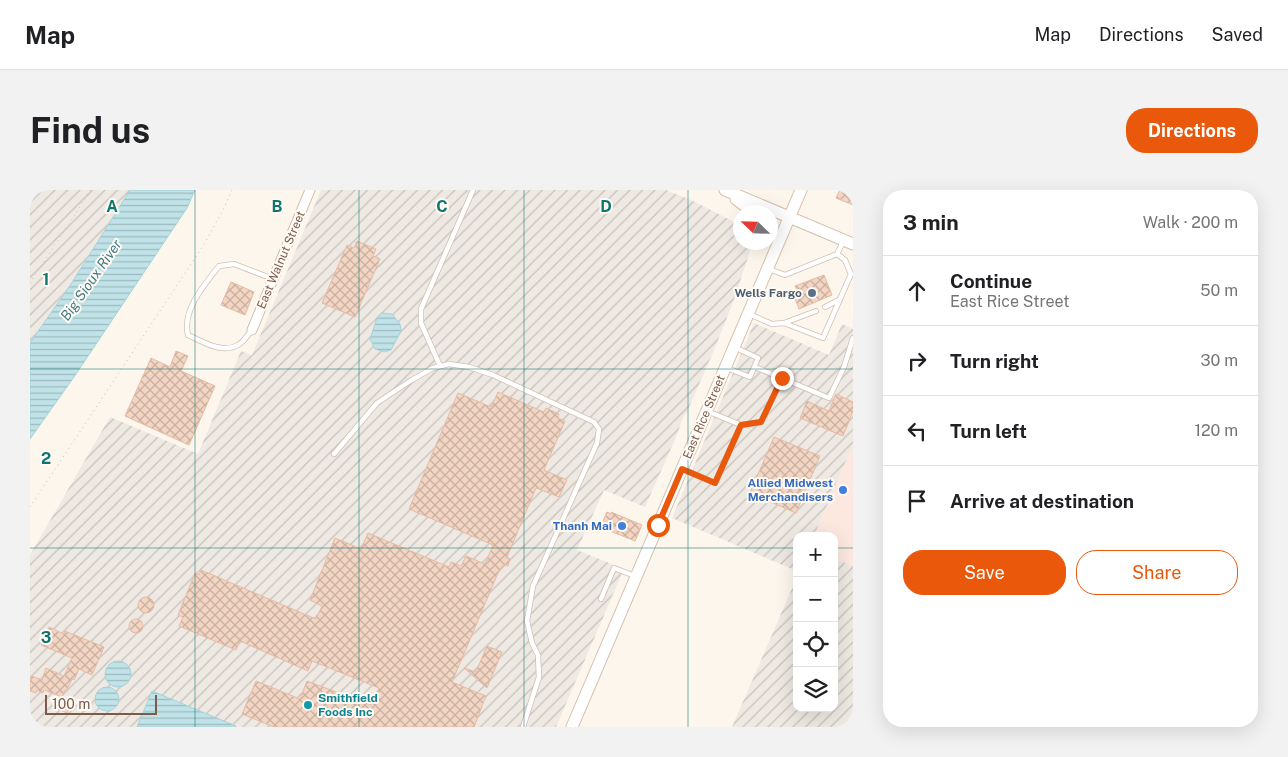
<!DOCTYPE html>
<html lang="en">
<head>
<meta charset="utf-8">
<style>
	:root { --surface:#fff; --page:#f2f2f2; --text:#202124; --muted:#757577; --line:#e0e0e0; --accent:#ea580c }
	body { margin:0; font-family:"Public Sans",sans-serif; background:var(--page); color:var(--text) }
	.controls { position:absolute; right:15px; bottom:15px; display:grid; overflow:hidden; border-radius:10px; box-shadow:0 5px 20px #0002 }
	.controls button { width:45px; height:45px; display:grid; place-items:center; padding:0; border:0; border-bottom:1px solid var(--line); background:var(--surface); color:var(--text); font:25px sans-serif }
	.compass { position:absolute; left:703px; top:15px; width:45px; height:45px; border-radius:50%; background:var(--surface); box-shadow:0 5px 20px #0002; rotate:293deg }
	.scale { position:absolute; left:15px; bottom:12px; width:112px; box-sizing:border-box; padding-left:5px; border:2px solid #7a5c4d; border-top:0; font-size:14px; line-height:18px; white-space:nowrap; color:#7a5c4d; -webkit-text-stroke:4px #fffaf3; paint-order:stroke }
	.stop { position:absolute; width:15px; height:15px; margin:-11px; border:4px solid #ea580c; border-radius:50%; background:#fff }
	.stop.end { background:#ea580c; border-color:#fff; box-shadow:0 1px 5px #0008 }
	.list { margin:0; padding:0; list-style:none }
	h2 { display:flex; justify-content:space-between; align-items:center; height:65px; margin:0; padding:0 20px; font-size:21px }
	h2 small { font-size:16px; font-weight:400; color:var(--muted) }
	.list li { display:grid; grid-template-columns:32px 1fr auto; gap:15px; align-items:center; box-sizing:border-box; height:70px; padding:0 20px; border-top:1px solid var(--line) }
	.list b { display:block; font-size:19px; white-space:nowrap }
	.list p { margin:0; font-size:16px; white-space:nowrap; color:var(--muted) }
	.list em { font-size:16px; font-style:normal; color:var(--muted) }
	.actions { display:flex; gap:10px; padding:15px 20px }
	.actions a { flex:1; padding:11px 0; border:1px solid var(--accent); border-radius:20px; text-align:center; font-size:18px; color:var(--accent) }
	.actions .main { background:var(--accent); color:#fff }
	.icon { flex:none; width:28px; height:28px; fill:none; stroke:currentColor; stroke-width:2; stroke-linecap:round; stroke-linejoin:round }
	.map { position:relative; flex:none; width:823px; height:537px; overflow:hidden; border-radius:20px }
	header { display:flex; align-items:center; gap:30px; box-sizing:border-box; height:70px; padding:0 25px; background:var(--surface); border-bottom:1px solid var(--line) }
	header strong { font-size:24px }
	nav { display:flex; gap:28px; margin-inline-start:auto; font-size:18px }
	.intro { display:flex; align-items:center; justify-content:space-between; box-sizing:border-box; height:120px; padding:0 30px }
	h1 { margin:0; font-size:35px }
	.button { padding:12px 22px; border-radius:20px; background:var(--accent); color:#fff; font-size:18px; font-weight:700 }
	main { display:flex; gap:30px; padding:0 30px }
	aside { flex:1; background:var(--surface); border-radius:20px; box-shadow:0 5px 20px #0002 }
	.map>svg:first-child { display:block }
</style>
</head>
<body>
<header>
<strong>Map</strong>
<nav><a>Map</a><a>Directions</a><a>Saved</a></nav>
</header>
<div class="intro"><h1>Find us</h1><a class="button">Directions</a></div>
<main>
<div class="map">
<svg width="823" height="537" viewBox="0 0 823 537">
	<defs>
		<pattern id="industrial-furrows" width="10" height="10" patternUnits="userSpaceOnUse" patternTransform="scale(1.25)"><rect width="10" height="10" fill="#efe9e4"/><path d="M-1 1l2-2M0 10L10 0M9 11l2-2" fill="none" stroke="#c7c0bb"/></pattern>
		<pattern id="water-rules" width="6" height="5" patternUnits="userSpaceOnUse" patternTransform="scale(1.25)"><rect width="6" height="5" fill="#bfe3e8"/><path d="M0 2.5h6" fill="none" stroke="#a0bbbe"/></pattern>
		<pattern id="building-cross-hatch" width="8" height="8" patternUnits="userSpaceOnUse" patternTransform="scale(1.25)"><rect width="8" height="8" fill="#f3d5c3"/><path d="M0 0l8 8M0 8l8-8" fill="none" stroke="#cab0a1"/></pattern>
	</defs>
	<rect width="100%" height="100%" fill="#fdf6ec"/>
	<!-- commercial -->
	<path fill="#fde8e0" d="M823,253V376L804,368V346H784Z"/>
	<!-- industrial -->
	<path fill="url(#industrial-furrows)" d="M0,0H100L41,94L0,153Z
		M291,0H636L661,10L710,35L711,52L722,55L705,107L685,158L657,222L653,227L647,245L615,317L574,300L547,360L594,379L526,537H0V365L80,227L168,264L211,161L222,165Z
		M724,133L799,165L812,134L823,139V254L784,346H767V381L642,328Z
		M804,368L823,376V537H702L767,387V518H804Z"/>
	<!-- water -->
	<path fill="url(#water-rules)" stroke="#a5d3da" d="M100,0H165L157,18L44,187L0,249V153L41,94Z
		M351,123L362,124L370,134L371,141L361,160L354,162L345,159L340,149L347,128Z
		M75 484a13 13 0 1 1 26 0a13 13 0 1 1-26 0Z
		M65 509a12 12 0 1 1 24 0a12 12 0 1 1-24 0Z
		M122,501L206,536L205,537H107Z"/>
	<!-- building -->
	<path fill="url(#building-cross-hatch)" stroke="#e6bba3" d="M810,0H823V15L806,8Z
		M327,51L346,59L343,66L350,69L325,127L292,113L317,55L324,58Z
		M794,85L802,105L769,119L762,101L767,100L765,96Z
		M201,92L224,102L215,125L191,115Z
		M146,161L158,166L151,181L185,196L159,255L95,226L121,168L140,177Z
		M468,202L514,222L516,218L529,224L528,228L535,231L514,280L537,290L529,307L506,298L477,367L480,369L478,376L474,374L468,383L422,492L456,506L444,537H244L212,524L226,491L270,509L277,491L341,515L349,498L282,471L278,481L210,451L206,460L149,436L153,427L148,425L165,383L169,385L171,380L286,429L292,416L280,410L305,348L331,359L338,343L419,377L421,372L431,376L436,366L455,374L463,355L379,319L428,203L461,217Z
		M806,204L823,212V221L813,246L770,228L777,211L799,221Z
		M744,247L790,266L766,323L720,303Z
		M577,322L581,324V322L612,335L605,351L575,339V337L571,335Z
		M108 415a8 8 0 1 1 16 0a8 8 0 1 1-16 0Z
		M99 436a7 7 0 1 1 14 0a7 7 0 1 1-14 0Z
		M19,437L34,444L35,441L74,457L62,485L49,479L44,490L42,489L37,500H35L32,507L14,500L13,503L7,500L6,503L0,501V490L2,486L12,490L16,478L34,486L42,468L11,455Z
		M457,456L472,462L457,498L434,478L446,482Z
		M26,509L41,515L37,523L23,517Z"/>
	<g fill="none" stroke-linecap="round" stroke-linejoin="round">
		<!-- lane casing -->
		<g stroke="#d1beb0" stroke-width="6">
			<path id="lane" d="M739,79L755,85L807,64L813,52
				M795,117L809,110
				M719,124L742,134L754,133L793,148L821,84L815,70L807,64
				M754,133L786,121
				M222,140C218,144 214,152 208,155C192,164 173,152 158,145C152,120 174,95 189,76L204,74L243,89
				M410,176L391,133V119L443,0
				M725,177L799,208L814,177L823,148
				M697,178L720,187L728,168L704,157
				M711,235L731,232L752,188
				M304,264L347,213L380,191L403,178L419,174L439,177L463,185L564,232L569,239L567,253L503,396L497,431L502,453L508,465L509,487L493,537
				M653,279L685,293L711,235L677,221
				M571,409L584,378L605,386"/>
		</g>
		<!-- street casing -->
		<g stroke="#d1beb0" stroke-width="11">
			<path id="street" d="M222,140L280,0"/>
		</g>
		<!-- secondary casing -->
		<g stroke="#d6c0b0" stroke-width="13">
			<path id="secondary" d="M695,0L823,54
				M706,9L723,22
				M542,537L771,0"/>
		</g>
		<!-- path -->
		<path stroke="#d9b8a5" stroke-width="1" stroke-dasharray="1 4" stroke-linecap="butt" d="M0,93L61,0
			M0,317L173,56L193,20L202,0"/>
		<!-- lane -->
		<use href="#lane" stroke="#fff" stroke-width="4.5"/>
		<!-- street -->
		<use href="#street" stroke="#fff" stroke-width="9"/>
		<!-- secondary -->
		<use href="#secondary" stroke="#fff" stroke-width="11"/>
	</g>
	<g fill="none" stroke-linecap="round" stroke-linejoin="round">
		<!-- route -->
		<path stroke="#ea580c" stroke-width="6" d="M628,335L652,279L685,293L711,235L731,232L752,188"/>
	</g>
	<!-- grid -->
	<path fill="none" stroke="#0f766e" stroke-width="1" stroke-opacity="0.55" d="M165,0V537M329,0V537M494,0V537M658,0V537M0,179H823M0,358H767M804,358H823"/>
	<!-- markers -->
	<circle fill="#5c6f8a" stroke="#fffaf3" stroke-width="2" cx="782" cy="103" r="5"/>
	<g fill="#3f7fe0" stroke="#fffaf3" stroke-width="2">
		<circle cx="813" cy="300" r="5"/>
		<circle cx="592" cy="336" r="5"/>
	</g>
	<circle fill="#0f9aa8" stroke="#fffaf3" stroke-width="2" cx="278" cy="515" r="5"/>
	<g text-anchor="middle" stroke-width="4" stroke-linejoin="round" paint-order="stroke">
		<!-- street labels -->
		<g font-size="12" fill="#7a5c4d" stroke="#fffaf3">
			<text transform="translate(251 70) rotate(-67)" y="4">East Walnut Street</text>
			<text transform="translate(674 227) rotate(-67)" y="4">East Rice Street</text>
		</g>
		<!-- service labels -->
		<g font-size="12" font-weight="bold" fill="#4e5e75" stroke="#fffaf3" text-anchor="end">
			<text x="772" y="107">Wells Fargo</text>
		</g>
		<!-- shop labels -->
		<g font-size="12" font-weight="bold" fill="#366cbe" stroke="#fffaf3" text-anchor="end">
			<text x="803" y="297">Allied Midwest<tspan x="803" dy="14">Merchandisers</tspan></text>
			<text x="582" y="340">Thanh Mai</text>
		</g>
		<!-- culture labels -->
		<g font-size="12" font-weight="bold" fill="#0d838f" stroke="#fffaf3" text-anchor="start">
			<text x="288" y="512">Smithfield<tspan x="288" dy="14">Foods Inc</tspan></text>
		</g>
		<!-- water labels -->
		<g font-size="14" font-style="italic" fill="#437c86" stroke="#fffaf3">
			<text transform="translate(61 90) rotate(-55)" y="5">Big Sioux River</text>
		</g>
	</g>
	<g font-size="16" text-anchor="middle" font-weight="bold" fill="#0f766e" stroke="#fffaf3" stroke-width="4" stroke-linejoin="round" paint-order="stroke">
		<text x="82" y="22">A</text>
		<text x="247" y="22">B</text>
		<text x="412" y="22">C</text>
		<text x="576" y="22">D</text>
		<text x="16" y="95">1</text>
		<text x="16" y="274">2</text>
		<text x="16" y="453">3</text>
	</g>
</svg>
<div class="controls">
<button>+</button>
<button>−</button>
<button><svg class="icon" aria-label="locate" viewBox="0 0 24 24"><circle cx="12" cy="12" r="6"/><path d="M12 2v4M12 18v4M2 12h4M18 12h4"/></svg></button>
<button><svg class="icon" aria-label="layers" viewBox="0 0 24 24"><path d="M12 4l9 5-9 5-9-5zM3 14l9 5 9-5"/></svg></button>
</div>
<svg class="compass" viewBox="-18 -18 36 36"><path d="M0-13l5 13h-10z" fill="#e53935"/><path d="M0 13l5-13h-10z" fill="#757577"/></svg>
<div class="scale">100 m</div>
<div class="stop" style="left:628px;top:335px"></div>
<div class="stop end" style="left:752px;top:188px"></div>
</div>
<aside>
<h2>3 min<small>Walk · 200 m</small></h2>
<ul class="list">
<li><svg class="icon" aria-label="ahead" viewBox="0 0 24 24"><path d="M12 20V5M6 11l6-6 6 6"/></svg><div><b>Continue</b><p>East Rice Street</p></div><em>50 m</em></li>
<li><svg class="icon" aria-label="right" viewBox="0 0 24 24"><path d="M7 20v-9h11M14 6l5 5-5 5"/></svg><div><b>Turn right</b></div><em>30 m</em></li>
<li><svg class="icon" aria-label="left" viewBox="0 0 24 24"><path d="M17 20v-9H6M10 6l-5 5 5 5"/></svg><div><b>Turn left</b></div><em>120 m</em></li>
<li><svg class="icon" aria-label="arrive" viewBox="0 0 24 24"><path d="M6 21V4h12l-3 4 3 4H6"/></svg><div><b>Arrive at destination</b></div></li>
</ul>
<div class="actions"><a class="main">Save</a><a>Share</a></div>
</aside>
</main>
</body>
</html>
